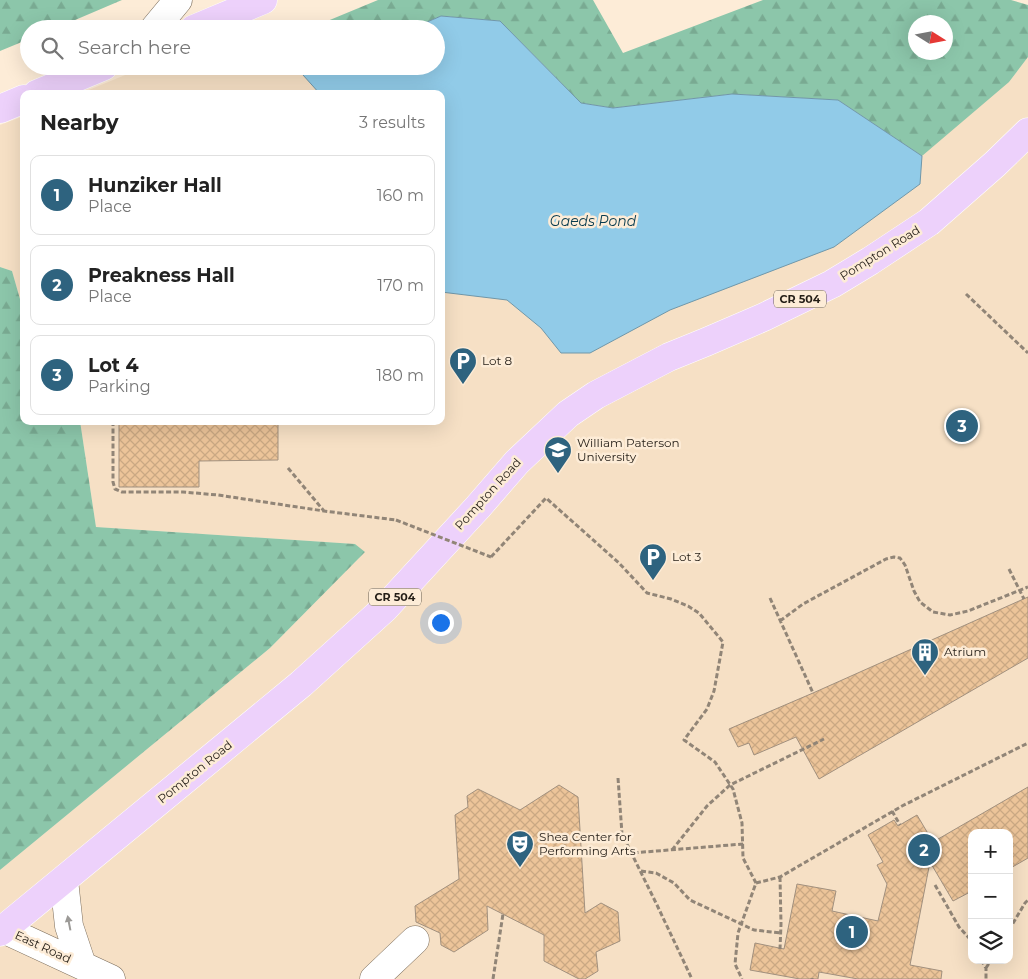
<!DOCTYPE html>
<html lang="en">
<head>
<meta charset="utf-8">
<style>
	:root { --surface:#fff; --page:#f2f2f2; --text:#222; --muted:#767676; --line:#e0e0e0; --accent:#2e637f }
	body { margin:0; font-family:Montserrat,sans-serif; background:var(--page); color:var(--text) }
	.controls { position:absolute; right:15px; bottom:15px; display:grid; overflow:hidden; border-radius:10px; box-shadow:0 5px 20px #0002 }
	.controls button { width:45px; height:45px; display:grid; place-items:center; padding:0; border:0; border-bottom:1px solid var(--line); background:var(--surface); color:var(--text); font:25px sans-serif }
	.compass { position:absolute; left:908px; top:15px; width:45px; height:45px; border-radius:50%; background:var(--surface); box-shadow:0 5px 20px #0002; rotate:101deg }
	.you { position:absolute; left:440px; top:622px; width:18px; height:18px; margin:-12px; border:4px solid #fff; border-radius:50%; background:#1a73e8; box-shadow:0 0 0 8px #1a73e833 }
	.badge { display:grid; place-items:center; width:32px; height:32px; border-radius:50%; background:var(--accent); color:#fff; font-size:16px; font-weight:700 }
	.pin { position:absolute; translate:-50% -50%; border:2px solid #fff; box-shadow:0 1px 5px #0006 }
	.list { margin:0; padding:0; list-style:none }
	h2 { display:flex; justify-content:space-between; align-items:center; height:65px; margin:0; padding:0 20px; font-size:21px }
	h2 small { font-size:16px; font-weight:400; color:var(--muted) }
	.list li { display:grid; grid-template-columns:32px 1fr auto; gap:15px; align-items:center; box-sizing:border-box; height:80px; margin:0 10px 10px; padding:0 10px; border:1px solid var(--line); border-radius:10px }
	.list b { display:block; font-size:19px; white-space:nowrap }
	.list p { margin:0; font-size:16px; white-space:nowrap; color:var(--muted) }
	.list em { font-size:16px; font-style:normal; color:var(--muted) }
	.icon { flex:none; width:28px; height:28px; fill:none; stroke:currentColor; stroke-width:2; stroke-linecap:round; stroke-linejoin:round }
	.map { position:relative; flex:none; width:1028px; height:979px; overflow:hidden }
	.search { position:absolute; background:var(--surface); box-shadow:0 5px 20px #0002; left:20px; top:20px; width:425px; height:55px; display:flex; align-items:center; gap:12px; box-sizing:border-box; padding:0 18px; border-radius:28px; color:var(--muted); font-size:19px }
	.panel { position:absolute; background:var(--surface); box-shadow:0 5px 20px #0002; left:20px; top:90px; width:425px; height:335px; border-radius:10px }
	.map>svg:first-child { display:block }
</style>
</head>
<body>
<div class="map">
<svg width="1028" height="979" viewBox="0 0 1028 979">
	<defs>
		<pattern id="forest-firs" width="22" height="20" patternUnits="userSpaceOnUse" patternTransform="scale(1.25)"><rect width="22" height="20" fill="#8cc6aa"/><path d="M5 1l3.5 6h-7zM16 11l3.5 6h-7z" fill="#79aa92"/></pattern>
		<pattern id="building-cross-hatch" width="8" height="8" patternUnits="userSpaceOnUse" patternTransform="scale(1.25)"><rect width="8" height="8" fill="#ecc499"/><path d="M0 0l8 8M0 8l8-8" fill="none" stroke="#caa883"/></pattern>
	</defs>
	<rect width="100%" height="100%" fill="#fdecd7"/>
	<!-- built -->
	<path fill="#f6e0c5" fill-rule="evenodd" d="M500,21L581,103L613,108L732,94L1009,82L1028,57V979H0V870L270,648L364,553L355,544L96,527L80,421H441V94H79L147,66H244L303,75L323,66H436V29H411ZM972,833H1009V960H972Z
		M24,116V313L12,271L0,267V125Z"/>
	<!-- forest -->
	<path fill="url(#forest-firs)" fill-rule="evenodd" d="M0,0H122L54,29H29V39L0,51Z
		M378,0H593L623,53L763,0H1011L1028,5V57L1009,82L922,156L838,100L732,94L613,108L581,103L500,21L441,16L411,29H308ZM916,22H946V52H916Z
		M244,66H323L303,75Z
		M0,267L12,271L24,313V421H80L96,527L355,544L365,552L270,648L0,870Z"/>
	<!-- water -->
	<path fill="#91cbe8" stroke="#7097a9" d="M441,16L500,21L581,103L613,108L732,94L838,100L922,156L920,184L834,247L670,310L590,353H561L541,328L507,300L441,292V94H320L303,75L323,66H436V29H411Z"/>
	<!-- building -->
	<path fill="url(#building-cross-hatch)" stroke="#a1907e" d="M119,421H278V460L199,461V487H119Z
		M1028,597V658L819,779L796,737L754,755L749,743L738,747L729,729L813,693Z
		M559,785L578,797L585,913L601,903L618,912L620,941L596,952L598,971L585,979H579L544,961V935L487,906L488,930L454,952L441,945L440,933L416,922L415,906L459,879L455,815L468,807L467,796L478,789L520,810Z
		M1028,787V858L1009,869V833H972V891L953,901L930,862L910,965L942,971L941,979H858L819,972L818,979H800L750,970L755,943L784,949L797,884L836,891L832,911L878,921L887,884L877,865L883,862L868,835L894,820L898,826L917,815L933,842Z"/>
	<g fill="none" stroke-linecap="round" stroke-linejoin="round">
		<!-- minor casing -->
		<g stroke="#7a6b59" stroke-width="29">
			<path id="minor" d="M154,29L178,0
				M64,880L69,926L82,965
				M3,929L111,979
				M374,979L415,940"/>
		</g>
		<!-- major casing -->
		<g stroke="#fff" stroke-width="29">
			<path id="major" d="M194,29L263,0
				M37,94L104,66
				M0,109L24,99
				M0,932L301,684L385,608L478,507L517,462L568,414L596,395L669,357L706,342L764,317L832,284L870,261L929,222L995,164L1028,132"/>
		</g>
		<!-- path -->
		<path stroke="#918577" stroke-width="3" stroke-dasharray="5 2.5" stroke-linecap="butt" d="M966,294L1028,353
			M113,421V482L115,489L122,492H183L218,495L324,511L396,520
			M288,468L324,511
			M491,557L546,498L619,563L647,593L671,599L688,606L699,613L723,642L714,691L707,709L684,740L715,762L733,789L742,823L743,858L756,883L738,933L735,964L742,979
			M1009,569L1024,599
			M770,598L813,693
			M780,621L803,604L886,559L894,557L900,558L905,565L914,591L920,602L933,612L950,615L968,611L1028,587
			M618,778L622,834L657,905L692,979
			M892,811L900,825
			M672,850L707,806L730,785L824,739
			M581,852L632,853L743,844
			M641,871L656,873L674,883L690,900L754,930L781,933
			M780,877L781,924L780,949
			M756,883L780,877L902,806L1028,743
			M935,885L959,927L969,938L972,943
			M1009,930L1025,903L1028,900
			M981,960L986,968V979
			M986,968L991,960
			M493,979L503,914
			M812,979V978"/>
		<!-- minor -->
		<use href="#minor" stroke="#fff" stroke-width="28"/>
		<!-- major -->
		<use href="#major" stroke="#edd1fb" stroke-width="28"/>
		<!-- path-bridge -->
		<path stroke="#918577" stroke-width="3" stroke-dasharray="5 2.5" stroke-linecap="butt" d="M396,520L491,557"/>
	</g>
	<!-- one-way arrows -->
	<defs><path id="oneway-solid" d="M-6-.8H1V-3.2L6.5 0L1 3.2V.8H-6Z" transform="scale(1.25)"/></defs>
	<use fill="#9c9a97" href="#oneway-solid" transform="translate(69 923) rotate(-101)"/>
	<!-- icons -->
	<defs>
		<g id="parking-pin" transform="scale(1.4375)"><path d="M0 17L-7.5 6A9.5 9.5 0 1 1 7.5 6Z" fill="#2e637f" stroke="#fdecd7"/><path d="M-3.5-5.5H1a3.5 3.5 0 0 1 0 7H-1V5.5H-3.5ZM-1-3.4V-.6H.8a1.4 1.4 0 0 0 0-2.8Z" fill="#fff"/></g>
		<g id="university-pin" transform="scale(1.4375)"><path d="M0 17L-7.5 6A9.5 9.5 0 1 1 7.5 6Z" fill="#2e637f" stroke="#fdecd7"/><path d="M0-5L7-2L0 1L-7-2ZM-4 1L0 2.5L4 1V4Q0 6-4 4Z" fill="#fff"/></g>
		<g id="building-pin" transform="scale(1.4375)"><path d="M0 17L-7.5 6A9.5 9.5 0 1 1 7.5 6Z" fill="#2e637f" stroke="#fdecd7"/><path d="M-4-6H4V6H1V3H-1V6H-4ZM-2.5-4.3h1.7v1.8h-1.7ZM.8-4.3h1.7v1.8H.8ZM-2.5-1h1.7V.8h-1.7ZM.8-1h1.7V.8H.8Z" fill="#fff"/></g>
		<g id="theatre-pin" transform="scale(1.4375)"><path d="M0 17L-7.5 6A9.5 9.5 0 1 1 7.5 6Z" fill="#2e637f" stroke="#fdecd7"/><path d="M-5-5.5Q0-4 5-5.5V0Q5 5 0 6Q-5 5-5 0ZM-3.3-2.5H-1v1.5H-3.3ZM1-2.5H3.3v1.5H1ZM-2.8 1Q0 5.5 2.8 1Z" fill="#fff"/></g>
	</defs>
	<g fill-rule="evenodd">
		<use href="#parking-pin" x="463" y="361"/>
		<use href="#university-pin" x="558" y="450"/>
		<use href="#parking-pin" x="653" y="557"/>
		<use href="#building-pin" x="925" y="652"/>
		<use href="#theatre-pin" x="520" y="844"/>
	</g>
	<g text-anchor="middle" stroke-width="5" stroke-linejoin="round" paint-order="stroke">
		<!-- shield labels -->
		<g fill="#fdecd7" stroke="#655c51" stroke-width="1">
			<rect x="774" y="290.5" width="52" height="17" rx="4"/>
			<rect x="369" y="588.5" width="52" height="17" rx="4"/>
		</g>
		<g font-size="11" font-weight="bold" fill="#241e17">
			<text x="800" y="303">CR 504</text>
			<text x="395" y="601">CR 504</text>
		</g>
		<!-- street labels -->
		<g font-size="12" fill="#241e17" stroke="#fdecd7">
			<text transform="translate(880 253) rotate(-32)" y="4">Pompton Road</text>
			<text transform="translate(488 494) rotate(-48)" y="4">Pompton Road</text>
			<text transform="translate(195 772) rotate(-39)" y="4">Pompton Road</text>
			<text transform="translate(43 947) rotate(25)" y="4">East Road</text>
		</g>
		<!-- poi labels -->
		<g font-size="12" fill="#241e17" stroke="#fdecd7" text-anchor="start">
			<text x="482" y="365">Lot 8</text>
			<text x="577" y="447">William Paterson<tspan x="577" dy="14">University</tspan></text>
			<text x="672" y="561">Lot 3</text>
			<text x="944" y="656">Atrium</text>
			<text x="539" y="841">Shea Center for<tspan x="539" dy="14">Performing Arts</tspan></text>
		</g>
		<!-- water labels -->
		<g font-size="14" font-style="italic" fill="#073b4f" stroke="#fdecd7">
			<text x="593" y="226">Gaeds Pond</text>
		</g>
	</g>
</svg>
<div class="controls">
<button>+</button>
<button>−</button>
<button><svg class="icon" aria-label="layers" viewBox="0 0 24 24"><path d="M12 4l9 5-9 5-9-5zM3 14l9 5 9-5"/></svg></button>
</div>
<svg class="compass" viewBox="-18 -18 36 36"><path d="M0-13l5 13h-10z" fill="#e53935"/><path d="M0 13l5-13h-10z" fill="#767676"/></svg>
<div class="you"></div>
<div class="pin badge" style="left:852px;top:932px">1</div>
<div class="pin badge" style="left:924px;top:850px">2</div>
<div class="pin badge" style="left:962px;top:426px">3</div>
<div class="search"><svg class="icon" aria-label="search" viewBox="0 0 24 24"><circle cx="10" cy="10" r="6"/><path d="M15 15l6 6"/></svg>Search here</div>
<section class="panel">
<h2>Nearby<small>3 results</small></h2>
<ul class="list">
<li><span class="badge">1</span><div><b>Hunziker Hall</b><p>Place</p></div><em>160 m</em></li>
<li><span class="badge">2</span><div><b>Preakness Hall</b><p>Place</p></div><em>170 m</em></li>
<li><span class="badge">3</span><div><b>Lot 4</b><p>Parking</p></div><em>180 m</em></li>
</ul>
</section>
</div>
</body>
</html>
